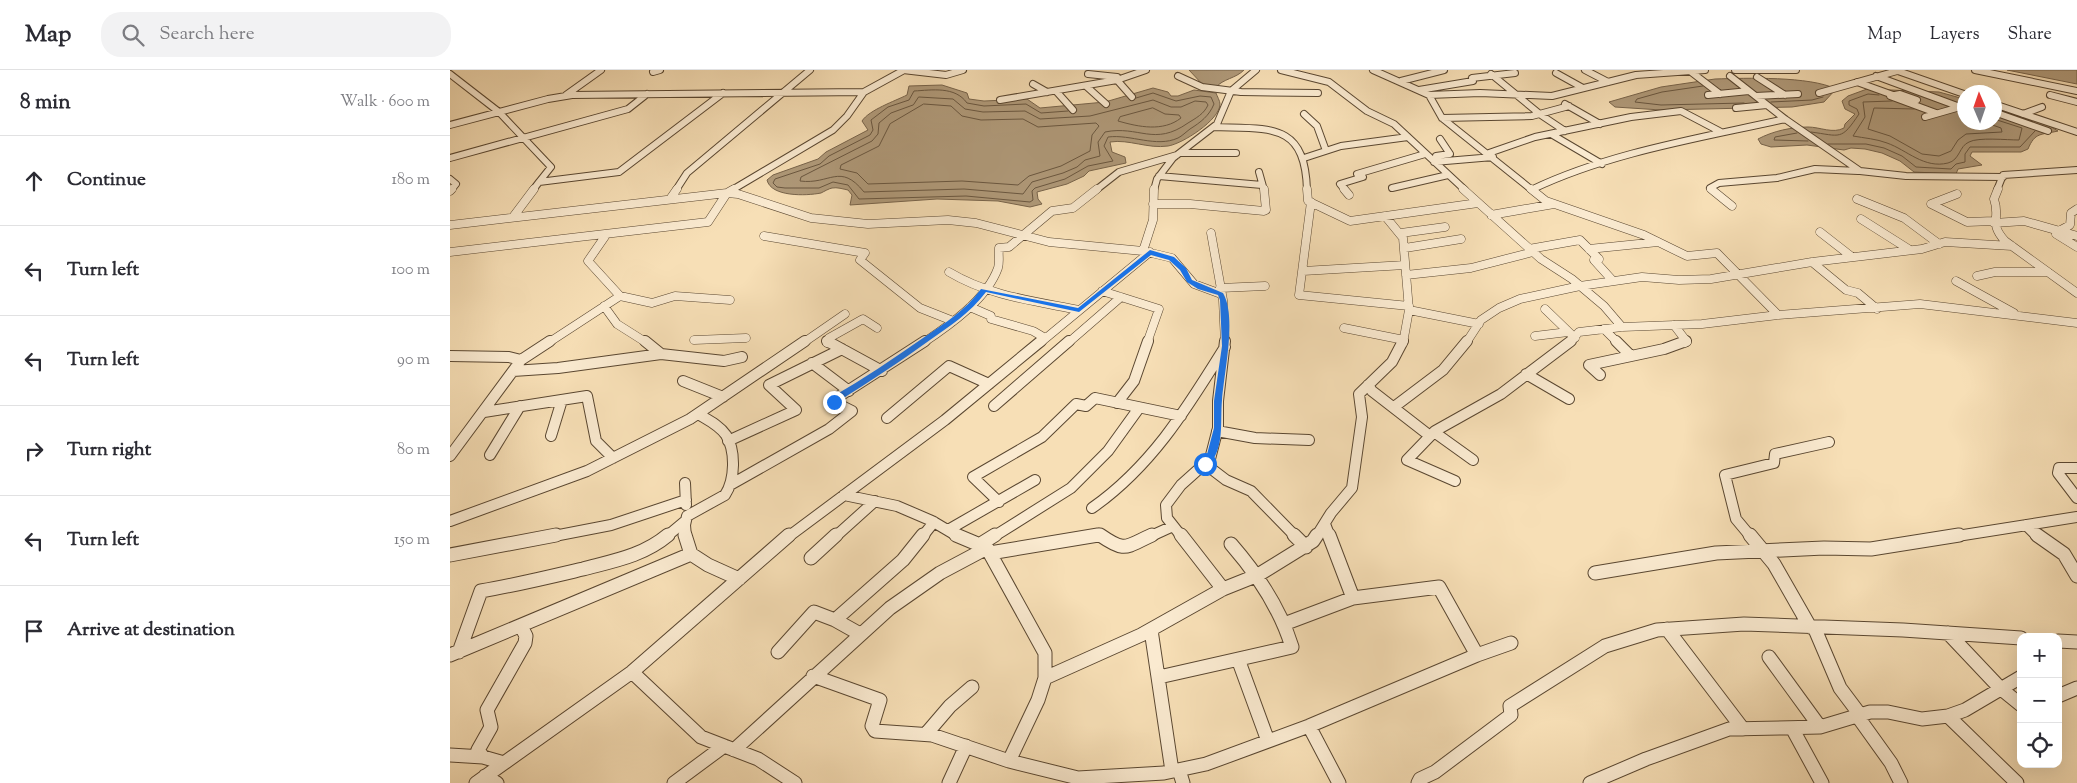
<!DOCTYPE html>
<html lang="en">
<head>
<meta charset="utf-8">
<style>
	:root { --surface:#fff; --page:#f2f2f3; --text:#2b2b33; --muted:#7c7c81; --line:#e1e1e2 }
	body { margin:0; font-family:"Sorts Mill Goudy",serif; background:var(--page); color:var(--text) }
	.controls { position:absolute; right:15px; bottom:15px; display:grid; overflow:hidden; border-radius:10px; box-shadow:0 5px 20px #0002 }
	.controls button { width:45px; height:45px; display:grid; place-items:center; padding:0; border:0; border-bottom:1px solid var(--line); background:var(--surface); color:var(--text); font:25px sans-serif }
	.compass { position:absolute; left:1507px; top:15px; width:45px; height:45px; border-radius:50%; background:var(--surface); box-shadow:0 5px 20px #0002; rotate:358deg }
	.stop { position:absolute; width:15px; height:15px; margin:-11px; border:4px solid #1a73e8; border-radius:50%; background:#fff }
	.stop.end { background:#1a73e8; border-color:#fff; box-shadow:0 1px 5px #0008 }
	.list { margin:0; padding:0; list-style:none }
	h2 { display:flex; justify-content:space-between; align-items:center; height:65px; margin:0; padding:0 20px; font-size:21px }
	h2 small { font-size:16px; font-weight:400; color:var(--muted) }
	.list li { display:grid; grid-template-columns:32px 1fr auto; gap:15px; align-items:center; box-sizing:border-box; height:90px; padding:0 20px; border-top:1px solid var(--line) }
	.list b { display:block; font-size:19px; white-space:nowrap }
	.list em { font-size:16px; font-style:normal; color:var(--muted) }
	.icon { flex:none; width:28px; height:28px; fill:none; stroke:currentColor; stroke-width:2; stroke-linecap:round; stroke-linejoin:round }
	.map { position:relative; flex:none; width:1627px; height:713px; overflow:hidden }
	header { display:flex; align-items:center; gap:30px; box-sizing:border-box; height:70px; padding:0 25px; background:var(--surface); border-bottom:1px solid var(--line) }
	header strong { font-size:24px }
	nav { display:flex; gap:28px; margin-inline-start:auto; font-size:18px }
	.search { width:350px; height:45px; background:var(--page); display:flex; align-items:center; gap:12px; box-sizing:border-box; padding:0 18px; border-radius:20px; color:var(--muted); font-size:19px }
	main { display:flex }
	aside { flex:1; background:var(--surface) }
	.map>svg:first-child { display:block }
</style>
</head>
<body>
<header>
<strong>Map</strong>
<div class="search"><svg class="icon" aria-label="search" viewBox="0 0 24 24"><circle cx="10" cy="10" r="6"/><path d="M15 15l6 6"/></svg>Search here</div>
<nav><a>Map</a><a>Layers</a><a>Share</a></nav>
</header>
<main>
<aside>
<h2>8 min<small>Walk · 600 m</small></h2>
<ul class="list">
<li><svg class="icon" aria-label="ahead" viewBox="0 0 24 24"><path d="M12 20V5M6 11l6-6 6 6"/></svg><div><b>Continue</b></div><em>180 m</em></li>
<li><svg class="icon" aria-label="left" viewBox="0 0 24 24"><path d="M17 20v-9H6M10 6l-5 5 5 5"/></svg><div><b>Turn left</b></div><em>100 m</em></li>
<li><svg class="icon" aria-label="left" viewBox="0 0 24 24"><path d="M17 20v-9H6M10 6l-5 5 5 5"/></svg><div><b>Turn left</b></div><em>90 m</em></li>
<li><svg class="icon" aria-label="right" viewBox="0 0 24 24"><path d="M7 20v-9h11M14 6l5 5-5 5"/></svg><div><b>Turn right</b></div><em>80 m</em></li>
<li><svg class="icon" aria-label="left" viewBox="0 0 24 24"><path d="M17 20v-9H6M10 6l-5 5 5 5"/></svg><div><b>Turn left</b></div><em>150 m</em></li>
<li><svg class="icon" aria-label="arrive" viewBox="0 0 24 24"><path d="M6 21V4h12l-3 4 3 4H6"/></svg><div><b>Arrive at destination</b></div></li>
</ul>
</aside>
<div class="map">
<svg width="1627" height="713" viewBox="0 0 1627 713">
	<rect width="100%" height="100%" fill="#f7dfb6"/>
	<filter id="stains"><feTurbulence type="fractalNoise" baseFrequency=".004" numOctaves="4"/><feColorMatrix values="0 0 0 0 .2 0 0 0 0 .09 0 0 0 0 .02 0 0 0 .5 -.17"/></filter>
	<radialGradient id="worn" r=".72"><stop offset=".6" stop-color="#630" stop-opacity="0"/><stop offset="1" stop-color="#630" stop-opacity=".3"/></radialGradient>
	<!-- water -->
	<path fill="#b09a7a" stroke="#78644b" d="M739,0H794C785,9 774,8 765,18L753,15Z
		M1557,0H1627V14Z
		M1265,9C1296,8 1360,6 1386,19L1374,32L1342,37L1211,40L1165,37L1159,32L1211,17Z
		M492,15L517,23L519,29L534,31L577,29L590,38L655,32L703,18L718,22L721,26H728L744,20L766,23C767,26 770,31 770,34C770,50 732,74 718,76C698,79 679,69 660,72L662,82L675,87L676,93L639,101L634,106L617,114L587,122L588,129L592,134L580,137L548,131L487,129L400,135L402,125L398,120C393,119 387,117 382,118C378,119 375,121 371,123C356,126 321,127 317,110L323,105L368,89L376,82L418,60L412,51C419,40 445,31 457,25L459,16Z
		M1417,19L1489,22L1514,29V52H1544L1545,37L1598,55L1608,61C1591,65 1585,62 1578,79L1571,82H1522L1520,86L1532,95L1508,99L1506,104L1464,102L1450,91L1432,83L1415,79L1401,78L1394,80L1357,75L1321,77L1311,74L1308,69C1323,61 1342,57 1358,57C1370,57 1383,64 1394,58L1395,54L1405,44L1395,39L1392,31L1398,26Z"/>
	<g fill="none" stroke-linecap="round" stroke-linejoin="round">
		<!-- shore -->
		<path stroke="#6a5740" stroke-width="1" d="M1253,16L1212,22L1187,29L1185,32L1211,35L1294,33
			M469,27L503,29L515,39L533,42L575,41L590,49L640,46L703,30L721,37H731L745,31L756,32L758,35C754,44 746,48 738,53C704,77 689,55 655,62L648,72L650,86L635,90L627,97L613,103L582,112L573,124L514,119L414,122C390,92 380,115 350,111L351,107L422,71L428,64L429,53L441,43L463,35Z
			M1442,31L1413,32L1415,47L1403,66C1414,68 1427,69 1437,73C1457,80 1474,99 1498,93C1510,90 1509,76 1519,72C1528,67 1557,70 1569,70L1572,58L1544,49
			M1321,32L1362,30L1373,27
			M474,34L501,36L512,46L531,50L573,49L588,57L646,53L649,56L642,65L640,81L611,96L579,106L568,115L512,111L418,114L407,103L390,99L391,95L429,76L440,54Z
			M703,38L715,44L729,45L731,48C713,62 689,57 668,51L670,47Z
			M1464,39L1424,38L1418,59L1440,66L1472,84L1489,86L1501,81L1508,70L1516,64L1552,62L1551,58L1534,52
			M618,41L591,43L576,34L534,36L517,33C505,16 482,20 464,21L459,30L438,37L421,50L423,60L420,65L379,86L370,94L325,109L323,113L327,117L335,118H369L383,112L398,115L409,129L516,126L580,132L583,130L582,121L585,118L615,109L638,96L663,91L654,76L658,67C681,64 706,78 728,68C732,66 736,62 740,59C751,52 759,46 764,34L761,27L750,26L726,31L703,23L686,28
			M1361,62C1391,66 1391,71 1409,44L1407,39L1399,35V31L1418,24L1429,25
			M1347,63L1325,67L1324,70L1358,71
			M1378,74H1416L1434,78L1452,86L1466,97L1501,99L1506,94L1515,92V84L1520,77H1570L1585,61"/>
		<!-- minor-far3 casing -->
		<g stroke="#5a4731" stroke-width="8">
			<path id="minor-far3" d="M453,0L496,5L513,0
				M831,0L879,12L917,41L944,54L1015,120
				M923,0L979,25L992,48L1082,120
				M1135,0L1158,12
				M1285,0H1346
				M1445,0L1514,24
				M1525,0L1627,21
				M1240,1L1270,24
				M203,2L210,0
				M1106,3L1133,18
				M0,4L49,42L101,97L89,112L169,102L273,23
				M638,4L667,7
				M1041,4L1091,45L1115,61
				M728,6L752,17L791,22L868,23
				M1280,6L1335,49L1410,101L1456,106L1553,107
				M1426,6L1510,37
				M1307,7L1335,25
				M667,10L682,27
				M951,11L994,0
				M1407,12L1443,25
				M583,14L597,22
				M636,16L656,34
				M969,20L1023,11L1022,8L1065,3
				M606,21L623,40
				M1369,23L1447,1
				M116,25L151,0
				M979,25L1030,23L1102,26L1186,5L1255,0
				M1258,25L1299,21
				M1600,25L1627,32
				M1306,26L1348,24
				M550,30L667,10L696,0
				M1467,30L1450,24L1440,26L1486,43
				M1115,34L1150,54
				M1544,34L1627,62
				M1286,38L1317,35
				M1544,42L1598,61
				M854,44L867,56L875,78
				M1573,44L1592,37
				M1475,47L1510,37
				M992,48L1082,46L1119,36
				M0,55L98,29L122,25L414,22
				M764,57C820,59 855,52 857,120
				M1101,64L1152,94
				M730,83H786
				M1039,83L1085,67L1181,47L1231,41L1271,62
				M986,86L1000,84L990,69
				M0,88L178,39L197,24
				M854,88L891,76L958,67
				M984,92L1043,87
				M809,102L814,120
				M907,104L975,84
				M709,106L812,115
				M0,109L6,114L1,120
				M942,118L998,105
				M1083,119C1161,82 1251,68 1335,49
				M83,120L89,112
				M226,120L237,103L360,0
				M282,120L383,60L397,46L414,22L454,0
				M646,120L669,102L727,85
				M704,120L707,109L723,88L767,54L781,21L806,0
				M895,120L890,114L913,107
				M1263,120L1260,118L1269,113L1327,108L1365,99L1408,101
				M1547,120L1553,105L1627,100"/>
		</g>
		<!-- minor-far2 casing -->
		<g stroke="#5a4731" stroke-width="9">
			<path id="minor-far2" d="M857,119L858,131L900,151L1028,133
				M894,119L899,125
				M1013,119L1091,189L1122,209L1154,236L1172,257
				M1081,119L1096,131L1194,165L1237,186L1267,183L1328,245
				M1261,119L1282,136
				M1548,119L1544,129C1551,149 1538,152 1555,171L1627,223
				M0,121L2,119
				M1507,124L1481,134L1517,152L1544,151
				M220,129L227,119
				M1407,129L1454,148L1489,174
				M861,132L849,225L959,236
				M703,134H740L814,141L816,140L814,119
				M1041,145L1104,134
				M935,146L953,168L959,240L953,273
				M63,147L84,119
				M1411,149L1460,180
				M1544,153L1574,151L1627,166
				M0,155L277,123L288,124L361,148L418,154L498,150L526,153L599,172L693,181L722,188L744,214L771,224
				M1609,161L1620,155L1621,143L1627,139
				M1370,162L1402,187
				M761,163L773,230L775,273
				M951,163L995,157
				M1606,164L1627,177
				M314,166L415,183L410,190L470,238L503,251
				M955,178L1011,169
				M1079,179L1130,170L1149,189
				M1139,179L1208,172
				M693,181L703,150L704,119
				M0,182L258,152L277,123L284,119
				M1149,189L1144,190L1163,211
				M1362,192L1396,220L1408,223L1427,239
				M853,201L955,195
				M499,202C539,226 584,231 629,240
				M956,205L1021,198L1083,182
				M1527,206L1545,202H1598
				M1506,211L1564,243
				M770,218L815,216
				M652,221L709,239L697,273
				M170,226L202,233L225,226L280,230
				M154,236L167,254L197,273
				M520,237L541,246V249L583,261L595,268
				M1095,239L1125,268
				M959,240L1029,254
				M1224,255L1237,272L1235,273
				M894,258L954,270
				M1154,259L1168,273
				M1085,266L1118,262
				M244,270L296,268
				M98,273L170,226L138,191L156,165
				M353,273L395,244
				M377,273L379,268L413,249L427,258
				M473,273C500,255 537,229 548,198C550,192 548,184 549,178L559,177L602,141L623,138L647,119
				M590,273L700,182
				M618,273L671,227
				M1016,273L1031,250L1049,238L1070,229L1130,216L1192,207L1229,210L1261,209L1362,192L1472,179L1495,172L1562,176
				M1119,273L1129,262L1172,257L1252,254L1328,245L1470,234L1627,253"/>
		</g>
		<!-- minor-far1 casing -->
		<g stroke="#5a4731" stroke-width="12">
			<path id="minor-far1" d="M195,271L211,284
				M377,271L432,301
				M1166,271L1181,286
				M0,286L59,287L71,290
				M362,293L399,321
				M63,301L108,298L211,284L274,291L292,287
				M1076,304L1119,329
				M1150,305L1139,295L1214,279L1236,271
				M233,311L273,327
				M918,315L922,321L980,366
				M667,333L684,311L698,271
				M544,336L619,271
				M944,337L993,300L1017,271
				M34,342L137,326L146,371L163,388
				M437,348L499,296L539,314
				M767,361L805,368L859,370
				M984,362L1023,390
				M101,366L112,330
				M278,371L346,340L319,315L392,279
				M40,385L70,336
				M0,386L71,290L100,271
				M755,394L776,410L801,421L846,467
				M1627,398H1609L1608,403L1627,428
				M1005,411L957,390L985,361L1051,324L1121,271
				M235,413L236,435
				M280,415L379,359L402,341L384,332L385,329L475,271
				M394,425L447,436L482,451L509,467
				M549,432L523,407L592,367L626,334L636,336L645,328L731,346
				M642,438C702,396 737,338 775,277
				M0,451L137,401L240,349L355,271
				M875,454L880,467
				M1576,455L1588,467
				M498,460L585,410
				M99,467L161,455L236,430
				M216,467L234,452
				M236,467L235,455L237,446L275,425C285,410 286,381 276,365C269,355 258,350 248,344
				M338,467L495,350L591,271
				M385,467L425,431
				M472,467L484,452
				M543,467L621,418L658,381L689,338
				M641,467H652
				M699,467L723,456
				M732,467L717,448L716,435L731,415L760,389L768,358V331L775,271
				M866,467L881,443L902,418L912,347L909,324L942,292L953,271
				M1301,467L1286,449L1275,405L1324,393L1325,384L1379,372
				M1501,467L1627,447"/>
		</g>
		<!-- minor casing -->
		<g stroke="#5a4731" stroke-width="15">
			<path id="minor" d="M235,465L241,484L258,495L289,509
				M506,465L537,478L595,583V608L588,630L559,691
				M650,465C676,483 675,477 702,465
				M731,465L773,519
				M844,465L856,477
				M879,465L903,528
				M1300,465L1324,494L1360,557
				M1587,465L1614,484L1627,506
				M529,475L545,465
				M540,483L648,465
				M0,485L106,465
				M361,488L386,465
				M1145,503L1266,483L1374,478L1421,479L1509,465
				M385,550L453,490L473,465
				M834,554L903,528L989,517L1027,585
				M1364,557L1390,618L1411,646
				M1217,559L1293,659
				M701,560L722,701
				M1498,563L1550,618L1571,635
				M1608,571L1627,572
				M9,582L31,521C66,515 99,507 133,499C163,491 193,486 218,465
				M328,582L364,542L385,550L410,564
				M0,585L241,484
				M1319,587L1370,657
				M788,589L818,671
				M182,602L251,667L308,689L345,713
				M363,606L430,630L422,656L425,661L482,665L559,691L628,708L714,703L756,694L859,656L1027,585L1061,573
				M709,607L842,577C830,538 808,505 781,474
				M595,608L691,565L773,519L808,505L863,471L867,465
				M1608,626L1627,618
				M1498,646L1515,640L1571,607
				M1408,647L1441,693L1451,713
				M859,656L889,713
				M1342,658L1372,713
				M476,664L500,636L522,617
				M284,680L440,538L490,503L537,478
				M0,685L33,687
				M54,693L33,687L28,680L41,657L37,640L75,573L76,566L71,556
				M729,700L733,713
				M35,706L47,713
				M26,713L182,602L339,465
				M224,713L274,676
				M499,713L516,676
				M968,713L970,709L985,702L1061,645L1060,636L1155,576L1207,560L1294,554L1453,560L1571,568
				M1140,713L1196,689L1279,659L1370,657L1420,642H1438L1472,649L1498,646L1567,713"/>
		</g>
		<!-- minor-far3 -->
		<use href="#minor-far3" stroke="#faead0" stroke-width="6"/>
		<!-- minor-far2 -->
		<use href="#minor-far2" stroke="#faead0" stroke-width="8"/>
		<!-- minor-far1 -->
		<use href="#minor-far1" stroke="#faead0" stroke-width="10"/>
		<!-- minor -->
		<use href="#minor" stroke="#faead0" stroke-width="13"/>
	</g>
	<!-- route -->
	<path fill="#1a73e8" d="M700,180L724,187L736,198L742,210L773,223C787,247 774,302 772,330C770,352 775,379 758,396L751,394L756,388L764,358V331L772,276L770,230L768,225L748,219L737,212L730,200L719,190L701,185L629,242L536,222C520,243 500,256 480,270C450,292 420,311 389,331L387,334L380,332L382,327C413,309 443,289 473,268C495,253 516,240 531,219L628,238Z"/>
	<rect width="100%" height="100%" filter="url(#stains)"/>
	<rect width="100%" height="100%" fill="url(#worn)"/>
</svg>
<div class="controls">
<button>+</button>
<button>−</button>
<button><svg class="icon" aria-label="locate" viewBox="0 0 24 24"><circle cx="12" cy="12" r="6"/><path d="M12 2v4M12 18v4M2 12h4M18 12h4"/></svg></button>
</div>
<svg class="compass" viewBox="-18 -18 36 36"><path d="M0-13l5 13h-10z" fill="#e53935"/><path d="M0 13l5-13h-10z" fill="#7c7c81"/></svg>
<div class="stop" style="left:755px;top:394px"></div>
<div class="stop end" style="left:384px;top:332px"></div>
</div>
</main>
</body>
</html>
